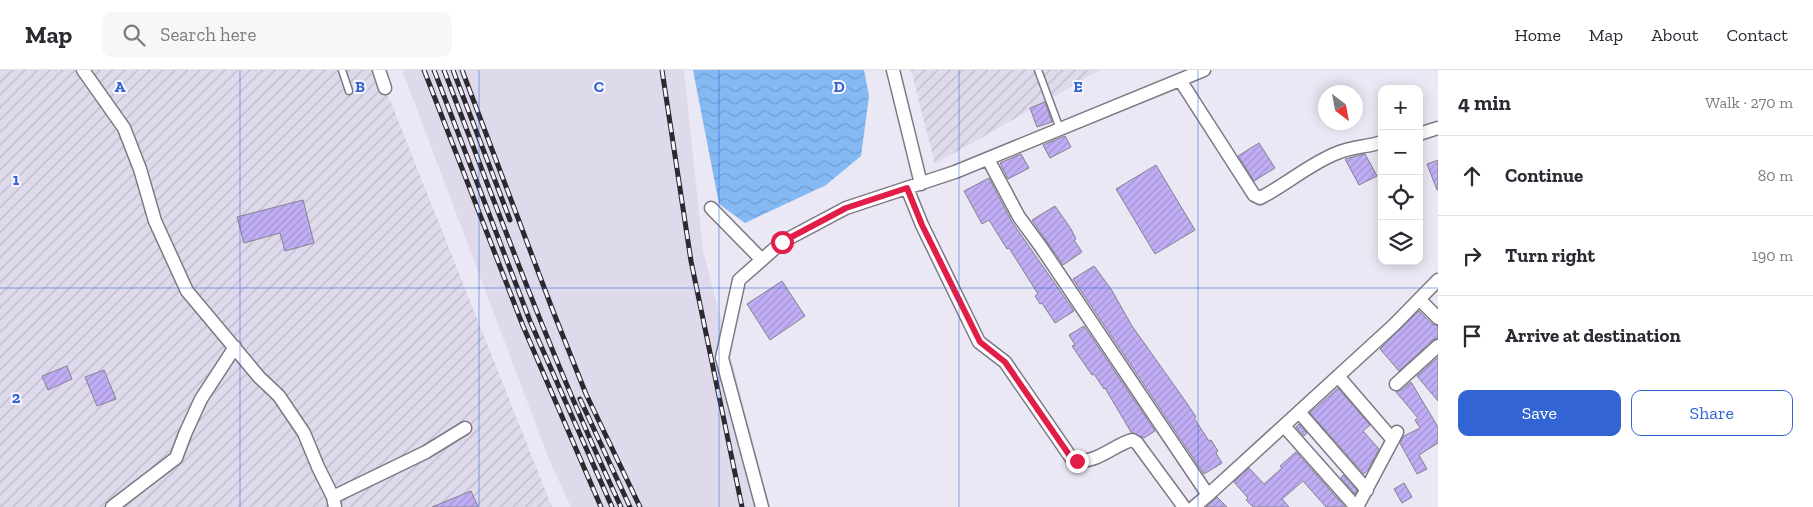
<!DOCTYPE html>
<html lang="en">
<head>
<meta charset="utf-8">
<style>
	:root { --surface:#fff; --page:#f7f7f7; --text:#2b2b33; --muted:#7c7c81; --line:#e1e1e2; --accent:#3264d3 }
	body { margin:0; font-family:"Zilla Slab",serif; background:var(--page); color:var(--text) }
	.controls { position:absolute; right:15px; top:15px; display:grid; overflow:hidden; border-radius:10px; box-shadow:0 2px 12px #0003 }
	.controls button { width:45px; height:45px; display:grid; place-items:center; padding:0; border:0; border-bottom:1px solid var(--line); background:var(--surface); color:var(--text); font:25px sans-serif }
	.compass { position:absolute; left:1318px; top:15px; width:45px; height:45px; border-radius:50%; background:var(--surface); box-shadow:0 2px 12px #0003; rotate:148deg }
	.stop { position:absolute; width:15px; height:15px; margin:-11px; border:4px solid #e11d48; border-radius:50%; background:#fff }
	.stop.end { background:#e11d48; border-color:#fff; box-shadow:0 1px 5px #0008 }
	.list { margin:0; padding:0; list-style:none }
	h2 { display:flex; justify-content:space-between; align-items:center; height:65px; margin:0; padding:0 20px; font-size:21px }
	h2 small { font-size:16px; font-weight:400; color:var(--muted) }
	.list li { display:grid; grid-template-columns:32px 1fr auto; gap:15px; align-items:center; box-sizing:border-box; height:80px; padding:0 20px; border-top:1px solid var(--line) }
	.list b { display:block; font-size:19px; white-space:nowrap }
	.list em { font-size:16px; font-style:normal; color:var(--muted) }
	.actions { display:flex; gap:10px; padding:15px 20px }
	.actions a { flex:1; padding:11px 0; border:1px solid var(--accent); border-radius:10px; text-align:center; font-size:18px; color:var(--accent) }
	.actions .main { background:var(--accent); color:#fff }
	.icon { flex:none; width:28px; height:28px; fill:none; stroke:currentColor; stroke-width:2; stroke-linecap:round; stroke-linejoin:round }
	.map { position:relative; flex:none; width:1438px; height:437px; overflow:hidden }
	header { display:flex; align-items:center; gap:30px; box-sizing:border-box; height:70px; padding:0 25px; background:var(--surface); border-bottom:1px solid var(--line) }
	header strong { font-size:24px }
	nav { display:flex; gap:28px; margin-inline-start:auto; font-size:18px }
	.search { width:350px; height:45px; background:var(--page); display:flex; align-items:center; gap:12px; box-sizing:border-box; padding:0 18px; border-radius:10px; color:var(--muted); font-size:19px }
	main { display:flex }
	aside { flex:1; background:var(--surface) }
	.map>svg:first-child { display:block }
</style>
</head>
<body>
<header>
<strong>Map</strong>
<div class="search"><svg class="icon" aria-label="search" viewBox="0 0 24 24"><circle cx="10" cy="10" r="6"/><path d="M15 15l6 6"/></svg>Search here</div>
<nav><a>Home</a><a>Map</a><a>About</a><a>Contact</a></nav>
</header>
<main>
<div class="map">
<svg width="1438" height="437" viewBox="0 0 1438 437">
	<defs>
		<pattern id="industrial-furrows" width="10" height="10" patternUnits="userSpaceOnUse" patternTransform="scale(1.25)"><rect width="10" height="10" fill="#dedaec"/><path d="M-1 1l2-2M0 10L10 0M9 11l2-2" fill="none" stroke="#bdbac9"/></pattern>
		<pattern id="water-waves" width="16" height="10" patternUnits="userSpaceOnUse" patternTransform="scale(1.25)"><rect width="16" height="10" fill="#84b9f4"/><path d="M0 5q4-4 8 0t8 0" fill="none" stroke="#719ed0"/></pattern>
		<pattern id="building-hatch" width="6" height="6" patternUnits="userSpaceOnUse" patternTransform="scale(1.25)"><rect width="6" height="6" fill="#c0adf5"/><path d="M-1 1l2-2M0 6l6-6M5 7l2-2" fill="none" stroke="#a494d1"/></pattern>
	</defs>
	<rect width="100%" height="100%" fill="#eae8f4"/>
	<!-- built -->
	<path fill="#dedaec" d="M402,0H684L703,181L770,437H571L550,392Z"/>
	<!-- industrial -->
	<path fill="url(#industrial-furrows)" d="M0,0H378L552,437H0Z
		M911,0H1100L935,94Z"/>
	<!-- water -->
	<path fill="url(#water-waves)" d="M693,0H864L869,26L861,86L826,115L745,153L719,134Z"/>
	<!-- building -->
	<path fill="url(#building-hatch)" stroke="#84828c" d="M1045,32L1052,52L1037,57L1030,38Z
		M1065,66L1071,77L1050,88L1043,75Z
		M1259,73L1275,98L1254,111L1238,86Z
		M1021,84L1029,98L1008,109L1000,93Z
		M1365,84L1377,106L1359,115L1345,89Z
		M1438,90V120H1437L1427,94Z
		M1156,95L1195,160L1155,184L1116,119Z
		M989,108L1012,152L1074,241L1055,253L1042,233L1040,234L1035,226L1038,224L1009,178L1007,179L989,150L982,154L964,121Z
		M303,130L314,173L285,181L280,163L244,173L237,147Z
		M1055,136L1071,159L1076,169L1074,170L1082,182L1063,195L1032,150Z
		M1094,196L1111,219L1132,256L1186,332L1196,347L1194,348L1209,371L1211,370L1218,381L1216,383L1222,393L1204,404L1073,209Z
		M782,211L805,246L770,270L747,234Z
		M1419,241L1432,254L1438,256V268L1433,270L1399,301L1380,279Z
		M1084,256L1155,361L1144,368L1131,362L1105,318L1104,319L1094,304L1092,305L1072,276L1075,275L1069,265Z
		M1438,287V331L1417,306Z
		M67,296L72,309L48,320L42,306Z
		M104,300L116,329L97,336L85,307Z
		M1411,312L1438,357V373L1419,385L1427,399L1417,404L1400,373L1404,366L1420,358L1415,350L1418,348L1396,322L1401,320Z
		M1338,318L1370,355L1363,361L1379,379L1368,400L1364,404L1310,343Z
		M1299,354L1307,363L1304,366L1296,357Z
		M1296,382L1345,437H1326L1303,411L1282,429L1289,437H1253L1246,430L1248,428L1234,412L1249,398L1264,414L1282,398L1280,396Z
		M1343,405L1357,420L1355,424L1341,408Z
		M1404,413L1412,427L1402,433L1394,419Z
		M471,421L478,437H432Z
		M1217,427L1227,437H1206L1213,431Z"/>
	<g fill="none" stroke-linecap="round" stroke-linejoin="round">
		<!-- service casing -->
		<g stroke="#7c7984" stroke-width="9">
			<path id="service" d="M342,0L349,21
				M1038,0L1060,59"/>
		</g>
		<!-- minor casing -->
		<g stroke="#7c7984" stroke-width="15">
			<path id="minor" d="M83,0L124,58L140,99L155,151L187,221L259,307L279,326L304,363L318,397L333,427L335,437
				M379,0L385,18
				M893,0L921,114
				M1180,10L1254,125L1260,128C1286,115 1309,94 1337,83C1351,77 1367,77 1382,72
				M1419,64L1438,58
				M988,89L1019,147L1041,177L1208,425L1194,437
				M907,118L922,155L979,272L1005,292L1072,389C1093,397 1113,375 1132,370L1137,373L1184,437
				M711,138L762,190
				M1419,229L1438,248
				M1338,306L1393,370
				M1396,314L1438,276
				M1299,342L1367,420
				M1284,356L1356,437
				M1208,425L1394,255L1438,210
				M333,427L426,382L465,358
				M112,437L176,388L185,364L201,329L235,277
				M762,437L722,288L739,210L782,172L846,138L955,102L1204,0
				M1357,437L1397,362"/>
		</g>
		<!-- service -->
		<use href="#service" stroke="#fff" stroke-width="6"/>
		<!-- minor -->
		<use href="#minor" stroke="#fff" stroke-width="12"/>
		<!-- rail casing -->
		<g stroke="#2b2a2e" stroke-width="5">
			<path id="rail" d="M424,0L523,256L601,437
				M434,0L530,251L612,437
				M444,0C500,146 554,295 621,437
				M453,0L510,150
				M462,0L553,241L586,324L640,437
				M662,0L691,191L742,437
				M580,329L630,437"/>
		</g>
		<!-- rail -->
		<use href="#rail" stroke="#f7f5ff" stroke-width="3" stroke-dasharray="9" stroke-linecap="butt"/>
	</g>
	<g fill="none" stroke-linecap="round" stroke-linejoin="round">
		<!-- route -->
		<path stroke="#e11d48" stroke-width="6" d="M782,172L846,138L907,118L922,155L980,272L1005,292L1072,389L1077,391"/>
	</g>
	<!-- grid -->
	<path fill="none" stroke="#3264d3" stroke-width="1" stroke-opacity="0.55" d="M240,0V437M479,0V437M719,0V437M959,0V437M1198,0V437M0,218H1438"/>
	<g font-size="16" text-anchor="middle" font-weight="bold" fill="#3264d3" stroke="#f7f5ff" stroke-width="4" stroke-linejoin="round" paint-order="stroke">
		<text x="120" y="22">A</text>
		<text x="360" y="22">B</text>
		<text x="599" y="22">C</text>
		<text x="839" y="22">D</text>
		<text x="1078" y="22">E</text>
		<text x="16" y="115">1</text>
		<text x="16" y="333">2</text>
	</g>
</svg>
<div class="controls">
<button>+</button>
<button>−</button>
<button><svg class="icon" aria-label="locate" viewBox="0 0 24 24"><circle cx="12" cy="12" r="6"/><path d="M12 2v4M12 18v4M2 12h4M18 12h4"/></svg></button>
<button><svg class="icon" aria-label="layers" viewBox="0 0 24 24"><path d="M12 4l9 5-9 5-9-5zM3 14l9 5 9-5"/></svg></button>
</div>
<svg class="compass" viewBox="-18 -18 36 36"><path d="M0-13l5 13h-10z" fill="#e53935"/><path d="M0 13l5-13h-10z" fill="#7c7c81"/></svg>
<div class="stop" style="left:782px;top:172px"></div>
<div class="stop end" style="left:1077px;top:391px"></div>
</div>
<aside>
<h2>4 min<small>Walk · 270 m</small></h2>
<ul class="list">
<li><svg class="icon" aria-label="ahead" viewBox="0 0 24 24"><path d="M12 20V5M6 11l6-6 6 6"/></svg><div><b>Continue</b></div><em>80 m</em></li>
<li><svg class="icon" aria-label="right" viewBox="0 0 24 24"><path d="M7 20v-9h11M14 6l5 5-5 5"/></svg><div><b>Turn right</b></div><em>190 m</em></li>
<li><svg class="icon" aria-label="arrive" viewBox="0 0 24 24"><path d="M6 21V4h12l-3 4 3 4H6"/></svg><div><b>Arrive at destination</b></div></li>
</ul>
<div class="actions"><a class="main">Save</a><a>Share</a></div>
</aside>
</main>
</body>
</html>
